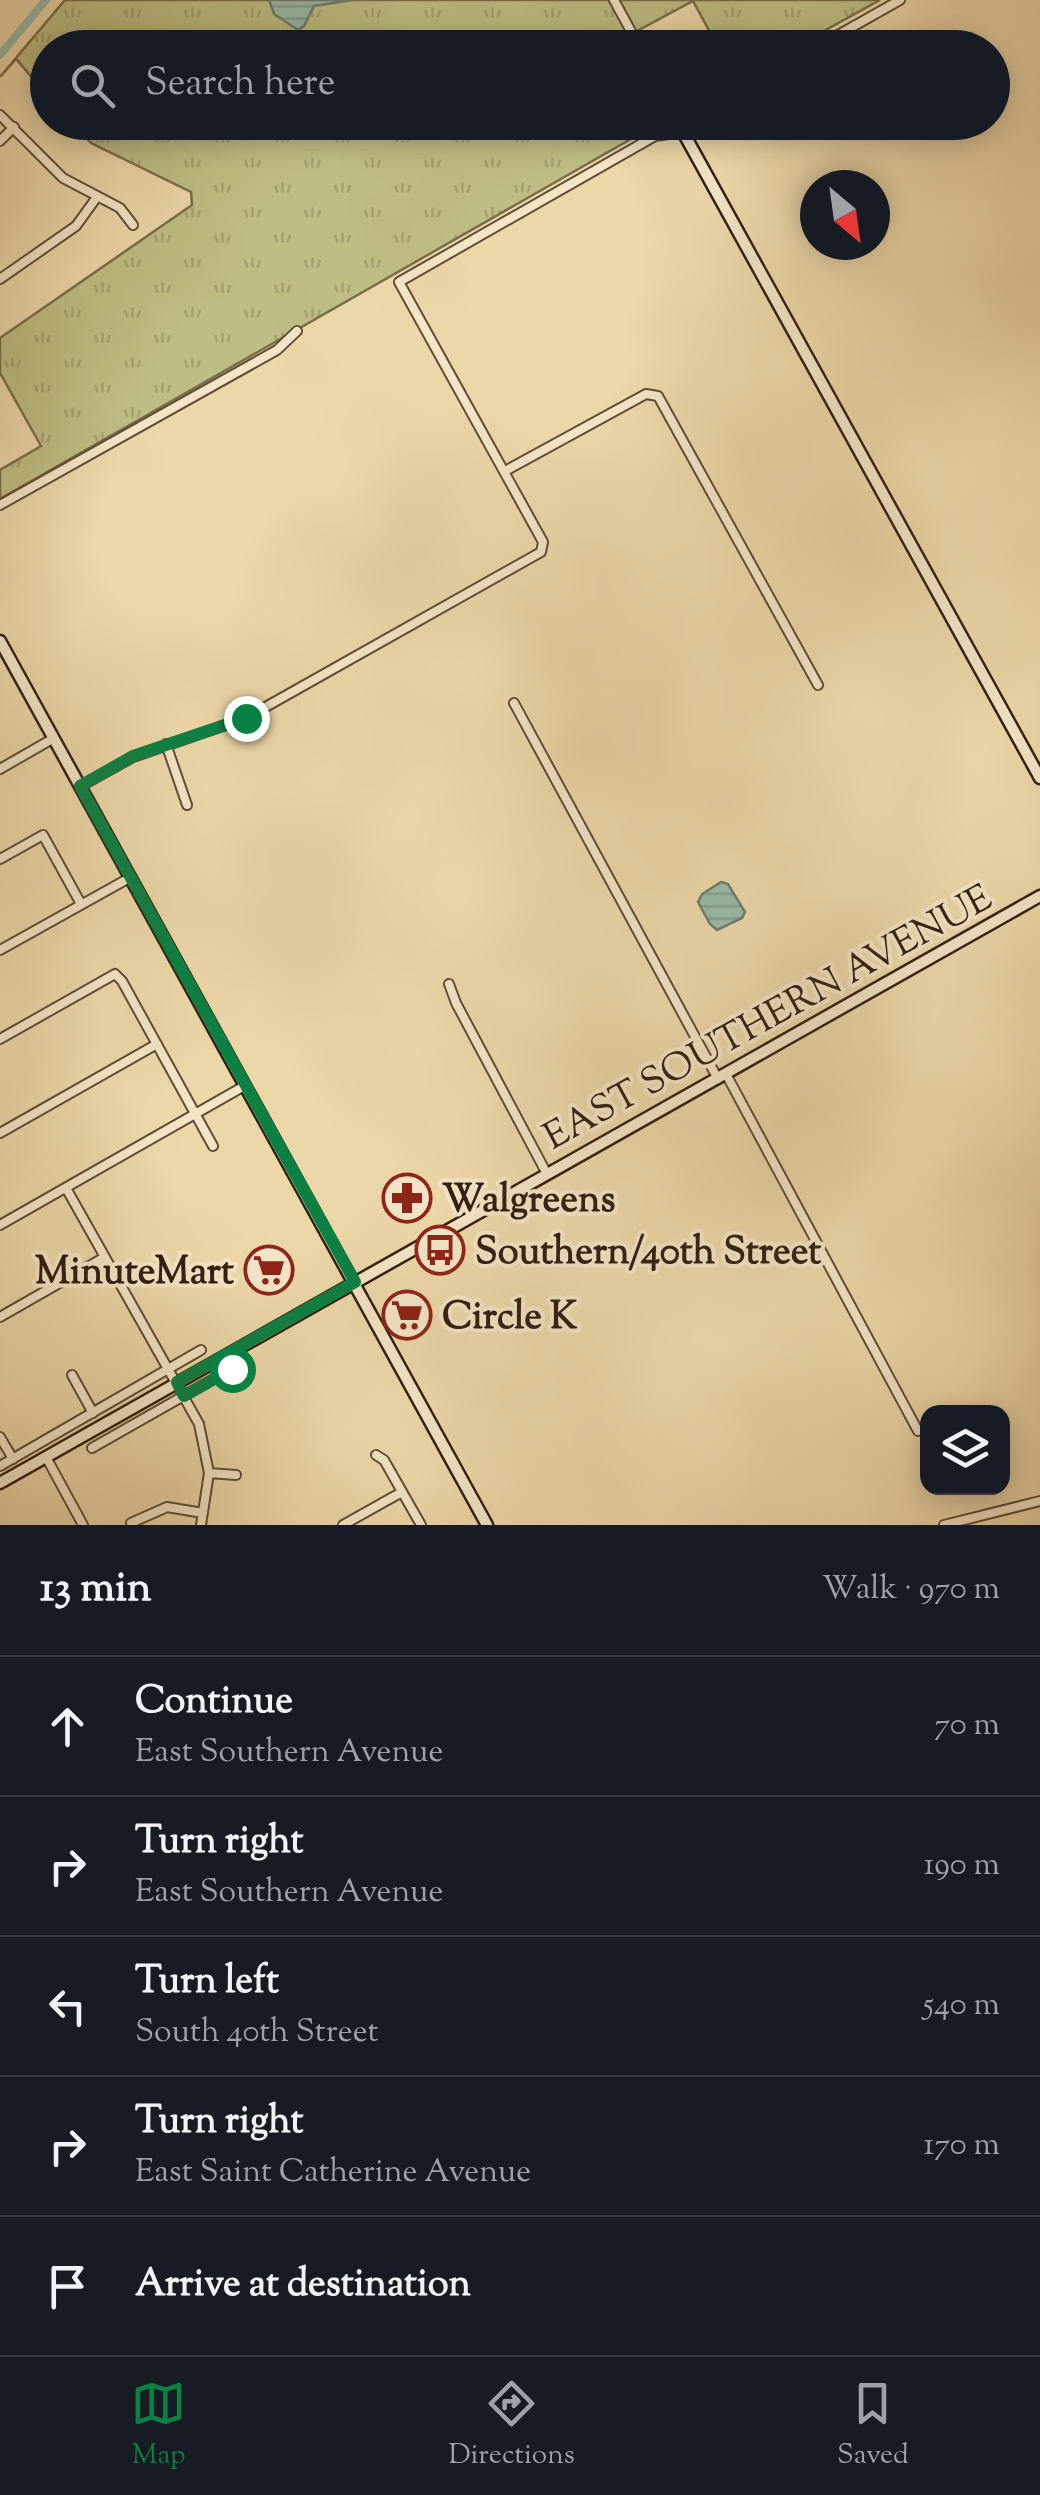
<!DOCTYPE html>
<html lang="en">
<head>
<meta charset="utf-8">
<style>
	:root { --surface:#171b24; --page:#20242c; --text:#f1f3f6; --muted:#9ea1a6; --line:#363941; --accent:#0b8043 }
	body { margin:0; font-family:"Sorts Mill Goudy",serif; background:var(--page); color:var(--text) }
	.controls { position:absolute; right:30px; bottom:30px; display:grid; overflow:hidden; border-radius:20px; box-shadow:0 5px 25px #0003 }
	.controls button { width:90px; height:90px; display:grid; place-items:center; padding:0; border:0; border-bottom:2px solid var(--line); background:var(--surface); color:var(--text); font:50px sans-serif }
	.compass { position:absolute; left:800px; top:170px; width:90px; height:90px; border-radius:50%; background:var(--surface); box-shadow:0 5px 25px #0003; rotate:151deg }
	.stop { position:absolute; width:30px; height:30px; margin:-22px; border:8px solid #0b8043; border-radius:50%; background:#fff }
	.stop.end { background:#0b8043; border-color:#fff; box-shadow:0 2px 10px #0008 }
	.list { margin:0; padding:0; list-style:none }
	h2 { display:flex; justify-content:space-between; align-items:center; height:130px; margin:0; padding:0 40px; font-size:42px }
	h2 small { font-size:32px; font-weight:400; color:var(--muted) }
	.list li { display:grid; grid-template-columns:65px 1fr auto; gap:30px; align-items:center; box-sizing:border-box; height:140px; padding:0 40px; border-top:2px solid var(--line) }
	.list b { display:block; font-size:38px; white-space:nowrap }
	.list p { margin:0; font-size:32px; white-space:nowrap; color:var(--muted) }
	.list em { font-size:32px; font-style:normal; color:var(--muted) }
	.icon { flex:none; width:55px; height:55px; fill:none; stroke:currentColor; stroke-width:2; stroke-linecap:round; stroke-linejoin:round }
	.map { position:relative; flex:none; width:1040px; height:1525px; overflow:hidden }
	.search { position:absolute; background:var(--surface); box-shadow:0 5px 25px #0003; left:30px; right:30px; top:30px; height:110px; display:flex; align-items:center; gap:25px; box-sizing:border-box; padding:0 35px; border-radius:55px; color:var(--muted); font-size:38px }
	.sheet { height:830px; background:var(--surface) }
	nav { display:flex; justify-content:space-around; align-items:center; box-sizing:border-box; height:140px; border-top:2px solid var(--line); background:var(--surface); font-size:28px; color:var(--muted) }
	nav a { display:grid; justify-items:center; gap:5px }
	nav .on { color:var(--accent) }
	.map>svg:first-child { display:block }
</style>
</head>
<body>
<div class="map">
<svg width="1040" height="1525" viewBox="0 0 1040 1525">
	<defs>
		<pattern id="grass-tufts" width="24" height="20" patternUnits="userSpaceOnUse" patternTransform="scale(2.5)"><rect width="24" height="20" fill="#bebd83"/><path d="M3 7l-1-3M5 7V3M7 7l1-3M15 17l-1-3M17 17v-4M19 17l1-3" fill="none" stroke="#a4a270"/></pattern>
		<pattern id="water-rules" width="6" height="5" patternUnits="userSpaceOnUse" patternTransform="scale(2.5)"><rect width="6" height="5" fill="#99baa9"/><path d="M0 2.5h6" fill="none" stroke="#849f91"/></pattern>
	</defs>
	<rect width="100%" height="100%" fill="#ecd7a8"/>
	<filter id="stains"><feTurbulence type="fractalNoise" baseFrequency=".002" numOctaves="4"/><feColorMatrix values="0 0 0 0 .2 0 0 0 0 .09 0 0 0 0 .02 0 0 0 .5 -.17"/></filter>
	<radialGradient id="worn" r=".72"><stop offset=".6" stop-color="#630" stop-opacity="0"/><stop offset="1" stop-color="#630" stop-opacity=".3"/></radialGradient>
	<!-- grass -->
	<path fill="url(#grass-tufts)" stroke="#786e4b" stroke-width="2.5" d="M65,0H880L795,47H718L693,1L639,30L648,47L48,48L47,95L16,59L0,77Z
		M73,123H659L0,499V470L41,446L0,373V338L192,205L191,192L91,143Z"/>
	<!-- water -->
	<path fill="url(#water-rules)" stroke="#707c6d" stroke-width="2.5" d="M269,0H352L314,6L304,26L298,30L274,14Z
		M721,882L728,884L745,912L742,918L717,930L710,924L698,902L702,894Z"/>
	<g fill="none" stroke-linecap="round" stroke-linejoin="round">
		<!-- canal -->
		<path stroke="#99baa9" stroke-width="8" d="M0,55L46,0"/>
		<!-- street casing -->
		<g stroke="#604d38" stroke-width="12">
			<path id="street" d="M614,0L640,48
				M815,48L900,0
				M0,115L63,178L120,208L133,225
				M0,141L14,127
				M0,279L76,226L97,197
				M505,471L646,394L658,396L818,685
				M0,505L277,350L297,331
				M514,703L718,1079
				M166,744L187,805
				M0,769L54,738
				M81,786L133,757L246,718L541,552L543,542L399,282L655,136L683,132L684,122
				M0,859L43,835L81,904
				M0,950L131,877
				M449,984L456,1003L547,1174
				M0,1039L115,974L122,981L213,1146
				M726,1074L918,1431
				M0,1133L157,1044
				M66,1188L199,1424L209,1473L201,1525
				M0,1225L246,1085
				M0,1317L105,1257
				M72,1375L93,1413
				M0,1437L13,1459
				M92,1448L231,1369
				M376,1455L384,1460L421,1525
				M46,1457L83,1525
				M0,1466L201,1350
				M209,1473L236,1475
				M131,1523L167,1507L203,1513
				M343,1525L402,1492
				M944,1525L1040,1501"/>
		</g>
		<!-- secondary casing -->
		<g stroke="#321f13" stroke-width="15">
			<path id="secondary" d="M683,132L1040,778
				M0,641L487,1525
				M0,1483L1040,896"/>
		</g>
		<!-- street -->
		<use href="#street" stroke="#f3e5c6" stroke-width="8"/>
		<!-- secondary -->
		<use href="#secondary" stroke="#f3e5c6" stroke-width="10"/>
	</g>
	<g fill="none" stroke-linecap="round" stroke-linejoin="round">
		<!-- route -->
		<path stroke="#0b8043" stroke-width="12" d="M232,1369L184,1396L177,1382L355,1282L80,786L133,756L246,718"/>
	</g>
	<!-- icons -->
	<defs>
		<g id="pharmacy-ring" transform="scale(2.5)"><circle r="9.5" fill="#f3e5c6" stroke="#8f2418" stroke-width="1.5"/><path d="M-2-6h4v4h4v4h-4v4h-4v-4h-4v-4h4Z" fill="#8f2418"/></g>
		<g id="bus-ring" transform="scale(2.5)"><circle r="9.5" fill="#f3e5c6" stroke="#8f2418" stroke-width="1.5"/><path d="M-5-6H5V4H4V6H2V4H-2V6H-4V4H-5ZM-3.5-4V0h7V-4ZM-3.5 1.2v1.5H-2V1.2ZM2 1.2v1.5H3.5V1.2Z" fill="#8f2418"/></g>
		<g id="supermarket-ring" transform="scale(2.5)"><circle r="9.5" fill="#f3e5c6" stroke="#8f2418" stroke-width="1.5"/><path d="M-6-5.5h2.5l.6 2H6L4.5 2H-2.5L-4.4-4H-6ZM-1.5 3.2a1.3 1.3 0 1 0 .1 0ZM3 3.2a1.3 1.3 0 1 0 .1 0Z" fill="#8f2418"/></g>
	</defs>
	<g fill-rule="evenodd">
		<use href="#pharmacy-ring" x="407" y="1198"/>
		<use href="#bus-ring" x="440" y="1250"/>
		<use href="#supermarket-ring" x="269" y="1270"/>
		<use href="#supermarket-ring" x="407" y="1315"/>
	</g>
	<g text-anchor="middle" stroke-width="8" stroke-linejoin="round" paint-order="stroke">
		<!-- street labels -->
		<g font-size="38" fill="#321f13" stroke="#f3e5c6">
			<text transform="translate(767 1016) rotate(-29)" y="13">EAST SOUTHERN AVENUE</text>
		</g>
		<!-- poi labels -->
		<g font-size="38" font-weight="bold" fill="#321f13" stroke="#f3e5c6" text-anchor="start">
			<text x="442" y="1211">Walgreens</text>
			<text x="475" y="1263">Southern/40th Street</text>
			<text x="234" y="1283" text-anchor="end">MinuteMart</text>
			<text x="442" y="1328">Circle K</text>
		</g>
	</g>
	<rect width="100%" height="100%" filter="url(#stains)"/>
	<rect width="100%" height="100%" fill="url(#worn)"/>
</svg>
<div class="controls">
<button><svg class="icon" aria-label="layers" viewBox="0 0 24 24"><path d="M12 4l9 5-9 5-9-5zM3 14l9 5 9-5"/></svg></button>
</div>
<svg class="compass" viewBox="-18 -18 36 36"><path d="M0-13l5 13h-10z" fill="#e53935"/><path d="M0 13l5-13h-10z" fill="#9ea1a6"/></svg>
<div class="stop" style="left:232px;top:1369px"></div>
<div class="stop end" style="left:246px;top:718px"></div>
<div class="search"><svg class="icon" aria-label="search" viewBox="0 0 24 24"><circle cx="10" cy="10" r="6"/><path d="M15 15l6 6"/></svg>Search here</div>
</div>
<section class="sheet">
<h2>13 min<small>Walk · 970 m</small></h2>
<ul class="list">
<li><svg class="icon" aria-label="ahead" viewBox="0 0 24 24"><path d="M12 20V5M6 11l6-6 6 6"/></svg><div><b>Continue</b><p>East Southern Avenue</p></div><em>70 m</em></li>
<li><svg class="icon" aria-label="right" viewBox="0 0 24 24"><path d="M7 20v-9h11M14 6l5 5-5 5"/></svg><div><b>Turn right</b><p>East Southern Avenue</p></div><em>190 m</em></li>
<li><svg class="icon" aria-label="left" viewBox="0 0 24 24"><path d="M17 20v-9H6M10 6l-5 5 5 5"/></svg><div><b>Turn left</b><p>South 40th Street</p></div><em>540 m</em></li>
<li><svg class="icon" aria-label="right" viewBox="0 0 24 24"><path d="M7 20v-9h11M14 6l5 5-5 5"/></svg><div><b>Turn right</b><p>East Saint Catherine Avenue</p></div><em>170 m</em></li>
<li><svg class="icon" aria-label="arrive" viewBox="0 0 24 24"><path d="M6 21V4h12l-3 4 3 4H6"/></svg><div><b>Arrive at destination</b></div></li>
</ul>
</section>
<nav>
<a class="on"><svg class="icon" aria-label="map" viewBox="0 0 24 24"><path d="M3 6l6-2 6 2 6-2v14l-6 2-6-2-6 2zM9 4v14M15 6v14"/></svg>Map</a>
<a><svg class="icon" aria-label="directions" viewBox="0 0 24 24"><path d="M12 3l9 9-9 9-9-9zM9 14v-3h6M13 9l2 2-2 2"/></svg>Directions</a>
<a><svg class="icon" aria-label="saved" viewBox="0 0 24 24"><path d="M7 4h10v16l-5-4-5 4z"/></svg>Saved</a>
</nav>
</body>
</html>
